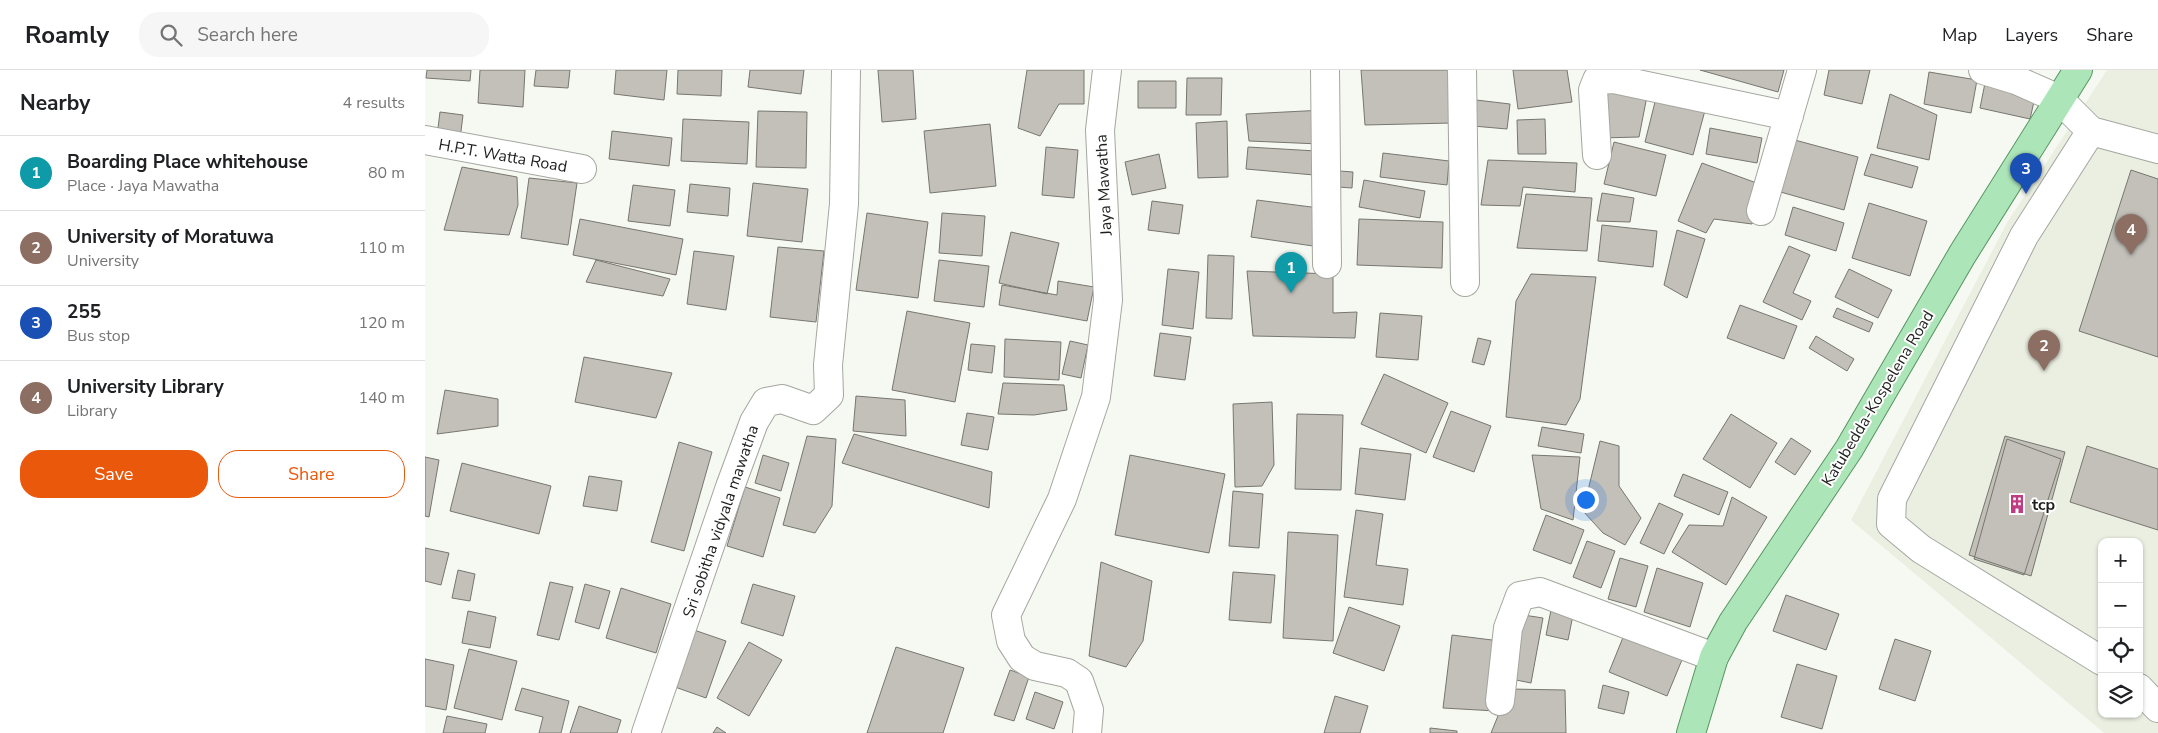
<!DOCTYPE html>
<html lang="en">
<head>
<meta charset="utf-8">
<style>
	:root { --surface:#fff; --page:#f6f6f6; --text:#202124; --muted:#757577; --line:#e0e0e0; --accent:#ea580c }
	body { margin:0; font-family:"Nunito Sans",sans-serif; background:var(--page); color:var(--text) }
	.controls { position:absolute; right:15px; bottom:15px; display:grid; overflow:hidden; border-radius:10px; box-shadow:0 1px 4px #0004 }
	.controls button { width:45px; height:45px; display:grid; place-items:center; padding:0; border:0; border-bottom:1px solid var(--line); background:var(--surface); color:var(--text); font:25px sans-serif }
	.you { position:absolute; left:1160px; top:429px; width:18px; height:18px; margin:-12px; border:4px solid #fff; border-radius:50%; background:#1a73e8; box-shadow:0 0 0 8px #1a73e833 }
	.badge { display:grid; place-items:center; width:32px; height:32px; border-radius:50%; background:var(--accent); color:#fff; font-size:16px; font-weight:700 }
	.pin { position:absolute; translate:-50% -41px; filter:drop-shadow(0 1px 2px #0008) }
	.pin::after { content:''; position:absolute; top:26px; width:18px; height:15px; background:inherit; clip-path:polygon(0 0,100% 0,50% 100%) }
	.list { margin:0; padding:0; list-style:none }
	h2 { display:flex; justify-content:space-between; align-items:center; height:65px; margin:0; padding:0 20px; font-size:21px }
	h2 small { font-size:16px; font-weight:400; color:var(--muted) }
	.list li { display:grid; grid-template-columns:32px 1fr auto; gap:15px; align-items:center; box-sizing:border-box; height:75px; padding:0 20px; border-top:1px solid var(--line) }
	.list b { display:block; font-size:19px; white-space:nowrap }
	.list p { margin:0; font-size:16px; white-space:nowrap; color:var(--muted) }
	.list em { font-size:16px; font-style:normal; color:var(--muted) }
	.actions { display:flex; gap:10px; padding:15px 20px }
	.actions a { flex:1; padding:11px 0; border:1px solid var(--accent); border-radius:20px; text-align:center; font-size:18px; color:var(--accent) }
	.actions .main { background:var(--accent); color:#fff }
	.icon { flex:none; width:28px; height:28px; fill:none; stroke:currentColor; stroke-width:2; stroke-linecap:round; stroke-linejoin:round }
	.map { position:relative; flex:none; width:1733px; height:663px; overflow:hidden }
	header { display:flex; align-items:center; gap:30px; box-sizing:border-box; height:70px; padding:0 25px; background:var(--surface); border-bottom:1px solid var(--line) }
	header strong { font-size:24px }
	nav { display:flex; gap:28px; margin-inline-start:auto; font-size:18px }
	.search { width:350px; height:45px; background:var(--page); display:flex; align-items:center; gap:12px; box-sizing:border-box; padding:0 18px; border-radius:20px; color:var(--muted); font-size:19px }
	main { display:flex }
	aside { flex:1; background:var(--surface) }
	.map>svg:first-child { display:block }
</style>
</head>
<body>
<header>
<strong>Roamly</strong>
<div class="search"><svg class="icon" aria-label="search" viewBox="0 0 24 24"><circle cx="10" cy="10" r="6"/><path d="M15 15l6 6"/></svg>Search here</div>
<nav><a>Map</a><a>Layers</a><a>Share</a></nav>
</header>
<main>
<aside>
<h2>Nearby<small>4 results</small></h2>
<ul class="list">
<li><span class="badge" style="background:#0f9aa8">1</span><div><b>Boarding Place whitehouse</b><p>Place · Jaya Mawatha</p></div><em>80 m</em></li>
<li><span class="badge" style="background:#8d6e63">2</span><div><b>University of Moratuwa</b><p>University</p></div><em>110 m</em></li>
<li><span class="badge" style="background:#1a4fb4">3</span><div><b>255</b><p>Bus stop</p></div><em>120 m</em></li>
<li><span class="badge" style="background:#8d6e63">4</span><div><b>University Library</b><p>Library</p></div><em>140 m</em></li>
</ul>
<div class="actions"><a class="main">Save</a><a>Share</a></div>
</aside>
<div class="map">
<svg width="1733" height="663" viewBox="0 0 1733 663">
	<rect width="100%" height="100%" fill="#f6f9f2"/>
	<!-- built -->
	<path fill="#eaefe1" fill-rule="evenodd" d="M1682,0H1733V663H1679L1426,450L1583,151ZM1677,472H1714V644H1677Z"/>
	<!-- building -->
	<path fill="#c2c0b9" stroke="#77766f" d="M2,0H46L45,11L1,8Z
		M55,0H100L98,37L53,33Z
		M111,0H145L143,18L109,16Z
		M191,0H242L239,30L189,24Z
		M253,0H297L296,26L252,24Z
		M325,0H379L376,24L323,17Z
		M453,0H488L491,49L457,52Z
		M602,0H659V34H634L615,66L593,58Z
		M936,0H1027V53L940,55Z
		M1088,0H1142L1147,32L1093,39Z
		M1275,0H1359L1353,22Z
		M1404,0H1445L1437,34L1399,25Z
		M1504,2L1552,10L1546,43L1499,34Z
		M762,8H797L796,45H761Z
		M713,11H751V38H713Z
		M1560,13L1611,23L1605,49L1555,38Z
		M1170,20L1223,21L1214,67L1175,68Z
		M1233,20L1282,33L1268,85L1220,72Z
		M1465,24L1512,45L1504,90L1452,78Z
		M1051,30L1085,34L1082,59L1048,56Z
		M899,40L895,74L824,71L821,44Z
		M333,41L382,42L381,98L331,97Z
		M15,42L38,45L35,69L12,66Z
		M258,49L324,52L322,94L256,91Z
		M1120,49L1121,84H1093L1092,50Z
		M802,51L803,107L773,108L771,53Z
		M565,54L571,116L505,123L499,61Z
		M1285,58L1337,68L1332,93L1281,84Z
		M187,61L247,68L244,96L184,89Z
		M1366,69L1433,87L1419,140L1352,121Z
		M1189,72L1241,85L1231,126L1179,114Z
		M621,77L653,80L649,128L617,125Z
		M823,77L891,81L889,105L821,99Z
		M958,83L1024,91L1022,115L955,107Z
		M734,84L741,118L707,125L700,92Z
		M1446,84L1493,97L1487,118L1439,105Z
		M1063,90L1152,93L1150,122L1098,117L1095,136L1056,135Z
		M1277,93L1337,115L1327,154L1289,149L1281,163L1253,151Z
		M37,97L92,107L93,135L84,165L19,160Z
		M1706,100L1733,109V287L1654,261Z
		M915,101L928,102L927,118L913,117Z
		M104,108L152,113L143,175L96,168Z
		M939,110L1000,121L995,148L934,137Z
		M328,113L383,119L377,172L322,166Z
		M265,114L305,118L303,146L262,142Z
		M208,115L250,120L245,156L203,151Z
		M1177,123L1209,128L1205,152L1172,151Z
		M1101,124L1167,128L1162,181L1092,178Z
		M832,130L894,138L888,176L826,167Z
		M727,131L758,135L754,164L723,160Z
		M1444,133L1502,151L1485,206L1427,188Z
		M1368,137L1419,153L1411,181L1360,165Z
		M442,143L503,152L493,228L431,220Z
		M517,143L560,146L557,186L514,183Z
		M155,149L258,169L251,205L148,185Z
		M934,149L1018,152L1017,198L932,195Z
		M1177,155L1232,161L1228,197L1173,191Z
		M1252,160L1280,169L1262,228L1239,215Z
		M586,162L634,173L622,224L574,213Z
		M1364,176L1385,185L1368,223L1386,231L1377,250L1338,232Z
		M353,177L399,181L391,252L345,247Z
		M269,181L309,186L301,240L262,234Z
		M783,185L809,186L807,249L781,248Z
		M171,190L245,209L238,226L161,212Z
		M514,190L564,196L559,237L509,231Z
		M743,199L774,202L768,259L737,255Z
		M1424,199L1467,220L1453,248L1410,227Z
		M822,201L908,204V243L932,242L930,268L828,266Z
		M1106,204L1171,207L1155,329L1141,355L1081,347L1091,231Z
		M633,211L669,217L662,251L574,235L577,215L632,225Z
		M1315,235L1372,256L1359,289L1302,268Z
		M1412,238L1448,253L1444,262L1408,247Z
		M482,241L545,253L530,332L467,320Z
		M955,243L997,246L993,290L951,287Z
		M735,263L766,267L760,310L729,306Z
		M1391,266L1429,289L1422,301L1384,278Z
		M1053,268L1066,271L1059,295L1047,292Z
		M580,269L636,272L634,310L579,307Z
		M645,271L663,275L656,308L637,304Z
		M546,274L570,276L567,303L543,300Z
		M159,287L247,303L231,348L150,332Z
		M959,304L1023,333L1001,383L936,354Z
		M578,313L639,315L642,340L609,345L573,344Z
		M20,320L73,329V356L12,364Z
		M431,326L480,330L481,366L428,361Z
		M847,332L849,395L837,416L810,417L808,334Z
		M1026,341L1066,356L1049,402L1008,387Z
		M542,343L569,347L563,380L536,375Z
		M872,344L918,345L916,420L870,419Z
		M1306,344L1352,373L1325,418L1278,389Z
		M1117,357L1159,364L1156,383L1113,376Z
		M429,364L567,402L564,438L417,393Z
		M382,366L411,369L407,436L390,463L358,455Z
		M1580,366L1640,382L1606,506L1544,485Z
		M1366,368L1386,381L1370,405L1350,392Z
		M1582,369L1636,389L1599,505L1549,489Z
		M1175,371L1194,376V416L1216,448L1200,475L1178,463L1158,441Z
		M254,372L287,382L259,481L226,472Z
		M1662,376L1733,399V460L1645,432Z
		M935,378L986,384L980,430L930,424Z
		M338,385L364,393L356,421L330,413Z
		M705,385L800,404L784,483L690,465Z
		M1107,385L1155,387L1148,450L1116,439Z
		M0,387L14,390L4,447L0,446Z
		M37,393L126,416L114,464L25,441Z
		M1258,404L1303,422L1294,445L1249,426Z
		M164,406L197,411L192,441L158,436Z
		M320,417L355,428L338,487L302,476Z
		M808,421L838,424L834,478L804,476Z
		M1307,427L1342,447L1301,515L1247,482L1264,455L1298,456Z
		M1234,433L1258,444L1239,484L1215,473Z
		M931,440L958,444L951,495L983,499L978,535L919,527Z
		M1121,445L1159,460L1146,494L1108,480Z
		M863,462L913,465L908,571L858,568Z
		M1162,471L1190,481L1176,518L1148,507Z
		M0,478L24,483L16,515L0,511Z
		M1195,488L1223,496L1211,537L1183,529Z
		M676,492L727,511L718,571L701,597L664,586Z
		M1232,498L1278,513L1265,557L1219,542Z
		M33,500L50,504L45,531L27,528Z
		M808,502L850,505L846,553L804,550Z
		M125,512L148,517L134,570L112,565Z
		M160,514L185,521L174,559L150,552Z
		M328,514L370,526L358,566L316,553Z
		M196,518L246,534L231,583L181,568Z
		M1361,525L1414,544L1401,580L1348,561Z
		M1127,535L1149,540L1143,570L1121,565Z
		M924,537L975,556L959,601L908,583Z
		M43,541L71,547L65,578L37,573Z
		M1092,544L1118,548L1106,613L1081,608Z
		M269,560L301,571L281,628L250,617Z
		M1201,560L1259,585L1242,626L1184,602Z
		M1027,565L1075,571L1071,641L1018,638Z
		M1470,569L1506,581L1490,631L1454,619Z
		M324,572L357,590L324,646L292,628Z
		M471,577L539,598L518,663H442Z
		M44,579L92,591L77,650L29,638Z
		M0,589L29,595L21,640L0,636Z
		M1372,594L1412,606L1397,659L1356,647Z
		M585,600L604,607L589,651L569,645Z
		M1178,615L1204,622L1199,644L1173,638Z
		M97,618L144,631L136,663H114L118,647L90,640Z
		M1084,619L1140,620L1141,663H1066Z
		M610,622L638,632L629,659L601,649Z
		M910,626L943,636L935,663H899Z
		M154,636L196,650L192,663H145Z
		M22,646L62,654L60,663H18Z
		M292,657L301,663H288Z
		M1005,658L1032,661V663H1005Z"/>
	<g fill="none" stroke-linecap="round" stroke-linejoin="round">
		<!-- minor casing -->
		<g stroke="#a4a7a0" stroke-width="30">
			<path id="minor" d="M900,0L902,194
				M1037,0L1040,212
				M1558,0L1591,10L1634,29L1666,61L1733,79
				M1666,61L1599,166L1467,429L1466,454L1496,479L1677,591
				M0,70L157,99
				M1172,85L1168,20L1172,10L1189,9L1364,46
				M1336,141L1377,0
				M1714,618L1733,638
				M1075,631L1083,558L1095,526L1115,522L1289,587
				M221,663L305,417L329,352L341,332L357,329L388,340L404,325L403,295L419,134L421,0
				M662,663L664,640L654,611L642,603L610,596L597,588L586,571L581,545L637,429L671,327L683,230L675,60L682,0"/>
		</g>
		<!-- major casing -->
		<g stroke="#569562" stroke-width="30">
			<path id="major" d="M1266,663L1289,587L1308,552L1424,379L1537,185L1653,0"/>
		</g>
		<!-- minor -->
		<use href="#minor" stroke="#fff" stroke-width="28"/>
		<!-- major -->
		<use href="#major" stroke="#ace5b7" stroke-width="28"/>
	</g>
	<!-- icons -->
	<defs>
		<g id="building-bare" transform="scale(1.5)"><path d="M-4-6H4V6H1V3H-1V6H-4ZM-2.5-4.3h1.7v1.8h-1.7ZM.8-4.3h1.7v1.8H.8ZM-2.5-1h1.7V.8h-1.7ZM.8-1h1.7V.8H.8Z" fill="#be3c83" stroke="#fff" stroke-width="2.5" paint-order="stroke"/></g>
	</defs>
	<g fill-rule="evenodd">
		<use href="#building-bare" x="1592" y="434"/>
	</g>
	<g text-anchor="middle" stroke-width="4" stroke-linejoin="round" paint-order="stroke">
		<!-- street labels -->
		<g font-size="16" fill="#1e1f1d" stroke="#fff">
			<text transform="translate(78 85) rotate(10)" y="6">H.P.T. Watta Road</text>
			<text transform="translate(678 115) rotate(-93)" y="6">Jaya Mawatha</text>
			<text transform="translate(1452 328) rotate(-59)" y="6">Katubedda-Kospelena Road</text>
			<text transform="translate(295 451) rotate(-71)" y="6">Sri sobitha vidyala mawatha</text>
		</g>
		<!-- poi labels -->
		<g font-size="16" font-weight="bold" fill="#1e1f1d" stroke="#fff" text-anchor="start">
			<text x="1607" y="440">tcp</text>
		</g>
	</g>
</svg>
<div class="controls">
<button>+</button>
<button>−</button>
<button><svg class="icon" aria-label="locate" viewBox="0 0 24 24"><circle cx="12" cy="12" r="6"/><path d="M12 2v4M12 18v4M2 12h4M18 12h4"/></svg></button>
<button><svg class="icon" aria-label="layers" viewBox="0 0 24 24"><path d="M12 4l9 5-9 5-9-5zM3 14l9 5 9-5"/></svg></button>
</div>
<div class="you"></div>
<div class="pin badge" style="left:866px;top:223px;background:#0f9aa8">1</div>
<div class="pin badge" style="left:1619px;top:301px;background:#8d6e63">2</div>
<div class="pin badge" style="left:1601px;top:124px;background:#1a4fb4">3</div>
<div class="pin badge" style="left:1706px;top:185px;background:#8d6e63">4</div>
</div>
</main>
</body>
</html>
